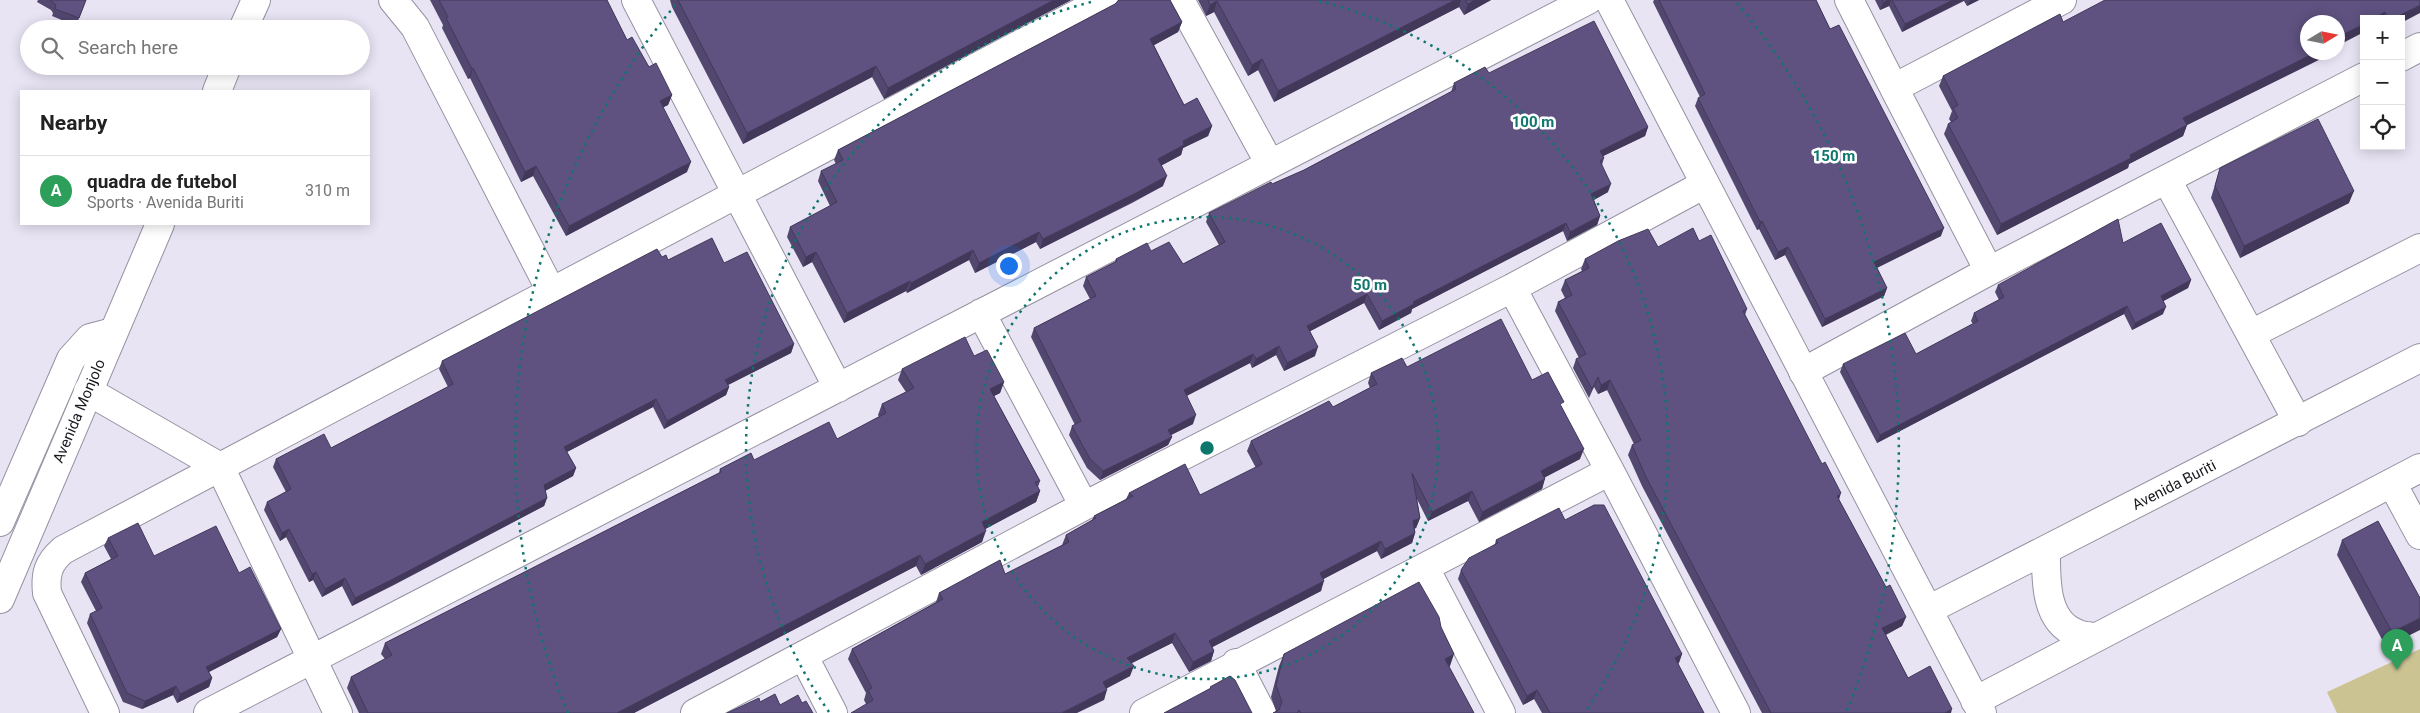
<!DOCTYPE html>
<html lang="en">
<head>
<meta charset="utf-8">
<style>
	:root { --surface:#fff; --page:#f2f2f2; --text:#222; --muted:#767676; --line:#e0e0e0; --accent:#111827 }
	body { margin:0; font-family:Roboto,sans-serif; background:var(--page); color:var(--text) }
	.controls { position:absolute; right:15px; top:15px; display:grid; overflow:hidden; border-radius:0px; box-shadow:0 2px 12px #0003 }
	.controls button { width:45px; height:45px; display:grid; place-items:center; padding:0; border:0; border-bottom:1px solid var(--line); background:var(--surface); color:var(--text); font:25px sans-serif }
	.compass { position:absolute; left:2300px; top:15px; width:45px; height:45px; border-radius:50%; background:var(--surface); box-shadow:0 2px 12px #0003; rotate:80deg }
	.you { position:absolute; left:1008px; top:265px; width:18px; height:18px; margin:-12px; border:4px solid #fff; border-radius:50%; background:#1a73e8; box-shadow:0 0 0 8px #1a73e833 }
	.badge { display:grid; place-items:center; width:32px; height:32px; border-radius:50%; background:var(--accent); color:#fff; font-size:16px; font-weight:700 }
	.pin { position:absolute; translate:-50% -41px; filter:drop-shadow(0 1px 2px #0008) }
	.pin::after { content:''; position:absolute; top:26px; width:18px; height:15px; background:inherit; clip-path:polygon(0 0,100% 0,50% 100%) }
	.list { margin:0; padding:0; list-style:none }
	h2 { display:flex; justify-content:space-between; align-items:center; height:65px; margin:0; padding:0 20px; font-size:21px }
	h2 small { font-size:16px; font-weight:400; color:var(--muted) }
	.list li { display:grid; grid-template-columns:32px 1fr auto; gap:15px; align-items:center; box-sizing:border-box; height:70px; padding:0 20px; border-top:1px solid var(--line) }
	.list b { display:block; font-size:19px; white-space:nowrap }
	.list p { margin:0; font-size:16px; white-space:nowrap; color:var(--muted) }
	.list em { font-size:16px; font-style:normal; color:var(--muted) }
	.icon { flex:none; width:28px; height:28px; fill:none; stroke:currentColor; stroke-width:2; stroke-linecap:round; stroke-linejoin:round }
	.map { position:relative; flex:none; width:2420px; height:713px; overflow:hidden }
	.search { position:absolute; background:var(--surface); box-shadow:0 2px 12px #0003; left:20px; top:20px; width:350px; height:55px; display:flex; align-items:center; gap:12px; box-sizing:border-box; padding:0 18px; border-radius:28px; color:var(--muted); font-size:19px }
	.panel { position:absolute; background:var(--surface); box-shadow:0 2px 12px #0003; left:20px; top:90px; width:350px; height:135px; border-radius:0px }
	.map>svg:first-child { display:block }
</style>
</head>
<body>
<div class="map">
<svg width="2420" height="713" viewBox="0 0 2420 713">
	<rect width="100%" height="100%" fill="#e8e4f4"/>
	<!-- park -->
	<path fill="#ccc393" d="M2420,649V713H2337L2327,692Z"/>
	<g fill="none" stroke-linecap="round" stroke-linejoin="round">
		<!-- street casing -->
		<g stroke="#9591a0" stroke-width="30">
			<path id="street" d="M393,0L415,27L551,291
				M636,0L838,388
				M1180,0L1270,164
				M1849,0L1894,88L2062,0
				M2401,57L2420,47
				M1894,88L1989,271
				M2167,180L2298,422
				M1512,288L1610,471L1736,713
				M981,313L1084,506
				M2251,334L2420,248
				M1803,372L1989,271L2364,77
				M88,391L220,467L338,713
				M2392,483L2420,535
				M0,522L71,359L90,338L113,332
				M1425,568L1501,713
				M804,657L833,713
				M1236,663L1262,713
				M105,713L47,593C45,574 48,563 63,550L1104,0
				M208,713L1588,0
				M695,713L1084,506L1512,288L1705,184
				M1144,713L1610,471"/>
		</g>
		<!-- secondary casing -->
		<g stroke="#9591a0" stroke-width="30">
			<path id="secondary" d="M1609,0L1982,713
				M243,29L256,0
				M217,91L227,66
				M2046,550C2046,577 2044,621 2076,633C2081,636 2089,636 2095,637
				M0,599L160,224
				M1928,610L2420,358
				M1975,701L2420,468"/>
		</g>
		<!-- street -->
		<use href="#street" stroke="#fff" stroke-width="28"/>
		<!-- secondary -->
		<use href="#secondary" stroke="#fff" stroke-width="28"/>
	</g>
	<!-- wall -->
	<path fill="#52476f" d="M38,0H86L76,26L52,16L53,13L51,10L37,2Z
		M430,0H607L627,40L672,95L668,105L663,107L687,172L566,236L533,176L521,182L470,78L468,79L442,28L443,25Z
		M670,0H1071L884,99L872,77L743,144L672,7Z
		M1118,0H1170L1182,22L1178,32L1154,45L1184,105L1212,126L1208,136L1183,148L1181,155L1162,165L1163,186L1132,203L1040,249L1036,242L975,273L969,260L907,293L906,291L844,323L812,262L803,267L787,237L790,227L830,206L818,181L821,171L836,164L834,160L838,150L1115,4Z
		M1198,0H1491L1464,15L1459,7L1274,102L1258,70L1248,76L1214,12L1206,16Z
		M1654,0H1816L1830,29L1941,236L1877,268L1887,288L1884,296L1822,327L1785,255L1775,260L1759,229L1757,230L1695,106L1698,98L1700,97L1653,2Z
		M1875,0H1979L1967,6L1964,1L1902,32L1889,6L1880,10Z
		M2420,0L2401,19H2364L2341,44L2339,50L2187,125L2183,136L2129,164L2128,168L1997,235L1944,134L1948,124L1951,122L1949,119L1952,111L1939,86L1943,76L2063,22Z
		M1489,73L1648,127L1645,136L1603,156L1604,158L1602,165L1608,192L1594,200L1600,216L1597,225L1567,241L1563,231L1412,309L1411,313L1379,330L1364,303L1310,331L1315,356L1284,371L1276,355L1252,368L1250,363L1187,395L1193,424L1171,435L1172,437L1168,445L1100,480L1087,468L1069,435L1072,426L1075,425L1031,337L1034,328L1090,299L1083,286L1086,277L1115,262L1116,259L1151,251L1183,264L1219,245L1206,222L1209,213L1304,170L1451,92L1454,83Z
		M2220,168L2349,203L2240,258L2211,198Z
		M1699,241L1747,309L1745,315L1839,500L1886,587L1906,617L1902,626L1886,635L1908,678L1951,713H1762L1642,486L1628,455L1632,445L1634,444L1607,390L1598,394L1594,387L1589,398L1573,368L1576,359L1579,358L1555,311L1558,302L1565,298L1561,290L1565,280L1582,271L1581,269L1585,259L1658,247Z
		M2123,243L2191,280L2188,288L2163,301V314L2132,330L2124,314L1877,443L1840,372L1843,364L1916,354L1973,324L1971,321L1974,313L1999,300L1995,292L1998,285Z
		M662,257L668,260L724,263L794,344L791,353L728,385L729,387L726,395L664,429L653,407L567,452L576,468L573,476L545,491L547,498L544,506L394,585L352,606L342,586L322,597L313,580L309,582L286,537L280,541L264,510L267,502L286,492L273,467L276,459L331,448L448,387L439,369L442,361Z
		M974,356L1004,382L1000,393L994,396L1040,481L1038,487L1040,491L1036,502L985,529L982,542L921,575L916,566L634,713H359L347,688L351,677L385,659L381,654L385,643L719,473L720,469L754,460L837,439L879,417L878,415L882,404L906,392L898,380L902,369Z
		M1407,367L1532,380L1562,408L1580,459L1545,477L1542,489L1479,522L1468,501L1428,521L1417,499L1420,518L1416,528H1415V533L1412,543L1381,559L1377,551L1323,579L1321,591L1212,647L1214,651L1211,661L1189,672L1172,643L1132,663L1130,676L1106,688L1104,700L866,704L864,700L866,693L848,659L852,649L936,602L939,593L1005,574L1062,545L1066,535L1092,520L1094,516L1126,499L1129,493L1200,495L1256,468L1247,451L1251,441L1333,407L1370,388L1368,383L1371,373Z
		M1565,520L1682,654L1678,664L1704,713H1542L1534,699L1523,705L1458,579L1461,570L1495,544L1496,540Z
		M108,538L154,556L239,573L281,629L277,637L209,672L212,678L209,687L177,703L173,695L142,709L123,702L87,623L90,614L96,611L81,582L85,573L111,559L104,546Z
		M2342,540L2420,598L2386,647L2337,555Z
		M1441,627L1450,666L1449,667L1474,713H1273L1276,711L1271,697L1279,666L1284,654Z"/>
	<!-- shaded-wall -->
	<path fill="#42395a" d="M1054,0H1071L884,99L888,88Z
		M1455,0H1461L1459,7L1274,102L1278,91Z
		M1475,0H1491L1464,15L1468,4Z
		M1888,0H1891L1889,6L1880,10L1883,3Z
		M1953,0H1964L1902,32L1905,24Z
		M1970,0H1979L1967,6Z
		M1217,1L1214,12L1206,16L1210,5Z
		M2420,5V13L2401,23V19H2393Z
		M2385,12L2383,19H2373Z
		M1182,22L1178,32L1147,49L1150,39Z
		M2364,24V32L2341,44L2339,50L2338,51V42L2340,36Z
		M2316,52H2334L2179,129L2183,118Z
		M1262,59L1258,70L1248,76L1252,65Z
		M876,66L872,77L743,144L747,133Z
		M473,68L470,78L468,79L472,69Z
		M672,95L668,105L656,111L660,101Z
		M2187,125L2183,136L2129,164L2128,168L1997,235L2001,224Z
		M1212,126L1208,136L1183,148L1181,155L1155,169L1158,159L1183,141Z
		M1648,127L1645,136L1597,159L1600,151Z
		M691,162L687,172L566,236L569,226Z
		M536,166L533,176L521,182L525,172Z
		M1167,176L1163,186L1040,249L1043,239Z
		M1611,184L1608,192L1588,203L1591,194Z
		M2354,191L2349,203L2240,258L2244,246Z
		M1600,216L1597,225L1567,241L1570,232Z
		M1762,221L1759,229L1757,230L1760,222Z
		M1566,223L1563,231L1412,309L1411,313L1379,330L1382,321L1413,302Z
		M1944,228L1941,236L1872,270L1874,262Z
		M1039,232L1036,242L975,273L979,263Z
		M1788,247L1785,255L1775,260L1778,252Z
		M973,250L969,260L907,293L911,283Z
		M816,252L812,262L803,267L806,257Z
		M2191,280L2188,288L2158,304L2161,296Z
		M910,281L906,291L844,323L847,313Z
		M1887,288L1884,296L1822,327L1825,319Z
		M1367,294L1364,303L1303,335L1307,326Z
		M2127,306L2124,314L1877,443L1880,435Z
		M2166,307L2163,314L2132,330L2135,323Z
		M794,344L791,353L722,388L725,380Z
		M1279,346L1276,355L1252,368L1256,359Z
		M1318,347L1315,356L1284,371L1287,363Z
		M1253,354L1250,363L1181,399L1184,390Z
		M1610,380L1607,390L1598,394L1601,385Z
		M1004,382L1000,393L986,400L990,389Z
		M729,387L726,395L664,429L667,421Z
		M656,399L653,407L561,455L564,447Z
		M1196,415L1193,424L1165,438L1168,430Z
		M1172,437L1168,445L1100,480L1103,471Z
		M1584,449L1580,459L1538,481L1541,471Z
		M576,468L573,476L541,493L544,485Z
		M1545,479L1542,489L1479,522L1482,512Z
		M1040,491L1036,502L978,533L982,522Z
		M1472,491L1468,501L1428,521L1432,512Z
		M1841,493L1838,503L1837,496Z
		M547,498L544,506L352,606L355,598Z
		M1420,518L1416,528L1410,531L1413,521Z
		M289,529L286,537L280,541L282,533Z
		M986,531L982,542L921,575L925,564Z
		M1415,533L1412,543L1381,559L1385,549Z
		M1381,541L1377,551L1316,583L1320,573Z
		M920,555L916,566L634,713H617Z
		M316,572L313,580L309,582L312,574Z
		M345,578L342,586L322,597L325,589Z
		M1324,581L1321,591L1205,651L1209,641Z
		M1906,617L1902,626L1879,638L1882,628Z
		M2420,618V630L2386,647L2392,632Z
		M281,629L277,637L203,675L206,667Z
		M1175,633L1172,643L1124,667L1127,658Z
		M1214,651L1211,661L1189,672L1193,662Z
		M1454,654L1450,666L1440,671L1445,659Z
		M1682,654L1679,663L1672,667L1675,658Z
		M1134,666L1130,676L1100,692L1103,682Z
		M212,678L209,687L177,703L180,694Z
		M176,686L173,695L142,709L145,701Z
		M1107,690L1104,700L1077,713H1061Z
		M1537,690L1534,699L1523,705L1527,696Z
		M1952,709L1951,713H1945Z"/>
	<!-- building -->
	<path fill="#5f5281" stroke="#42395a" d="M50,0H86L79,18L55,9L56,5L53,2Z
		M439,0H607L627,40L632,37L649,67L656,63L672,95L660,101L691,162L569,226L536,166L525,172L473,68L472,69L446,18L448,17Z
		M678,0H1054L888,88L876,66L747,133Z
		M1119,0H1170L1182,22L1150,39L1184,105L1197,98L1212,126L1183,141L1184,145L1158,159L1167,176L1136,193L1043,239L1039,232L979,263L973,250L911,283L910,281L847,313L816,252L806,257L790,227L837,202L821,171L843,160L838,150L1115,4Z
		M1208,0H1455L1278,91L1262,59L1252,65L1217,1L1210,5Z
		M1465,0H1475L1468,4Z
		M1659,0H1816L1830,29L1839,25L1944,228L1874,262L1887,288L1825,319L1788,247L1778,252L1762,221L1760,222L1698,98L1705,94Z
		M1882,0H1888L1883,3Z
		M1892,0H1953L1905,24Z
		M2105,0H2420V5L2393,19H2388L2385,12L2373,19H2364V24L2340,36L2342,40L2338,42V22H2308V52H2317L2183,118L2187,125L2130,155L2131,158L2001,224L1948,124L1958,118L1953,108L1958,105L1943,76L2060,14L2063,22Z
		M1594,21L1648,127L1600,151L1604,158L1600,161L1611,184L1591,194L1600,216L1570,232L1566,223L1413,302L1414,304L1382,321L1367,294L1307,326L1318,347L1287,363L1279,346L1256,359L1253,354L1184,390L1196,415L1168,430L1172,437L1103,471L1090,459L1072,426L1081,421L1034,328L1096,296L1086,277L1117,261L1116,259L1147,243L1151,251L1169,242L1183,264L1225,242L1209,213L1271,182L1272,184L1304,170L1456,89L1454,83L1485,67L1489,73Z
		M2318,119L2354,191L2244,246L2215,186L2220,168Z
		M2118,219L2123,243L2161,223L2191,280L2161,296L2166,307L2135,323L2127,306L1880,435L1843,364L1905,333L1916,354L1978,321L1974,313L2004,297L1998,285Z
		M1693,228L1699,241L1711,235L1747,309L1743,311L1822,464L1825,462L1841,493L1837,496L1886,587L1890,585L1906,617L1882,628L1908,678L1930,666L1952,709L1945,713H1771L1646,477L1632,445L1641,440L1610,380L1601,385L1598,377L1592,389L1576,359L1586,354L1558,302L1572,295L1565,280L1589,268L1585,259L1618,241L1648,229L1658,247Z
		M712,238L724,263L747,252L794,344L725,380L729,387L667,421L656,399L564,447L576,468L544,485L547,498L397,577L355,598L345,578L325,589L316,572L312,574L289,529L282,533L267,502L291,489L276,459L324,434L331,448L453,384L442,361L657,249L662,257L666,255L668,260Z
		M1501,319L1532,380L1548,372L1564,402L1560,404L1584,449L1541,471L1545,479L1482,512L1472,491L1432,512L1412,473L1420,518L1413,521L1415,533L1385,549L1381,541L1320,573L1324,581L1209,641L1214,651L1193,662L1175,633L1127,658L1134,666L1103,682L1107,690L1061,713H851L873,700L868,690L872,688L852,649L943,599L939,593L1000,560L1005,574L1069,542L1066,535L1096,518L1094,516L1133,496L1129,493L1185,464L1200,495L1262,464L1251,441L1329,401L1333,407L1377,384L1371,373L1402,358L1407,367Z
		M965,337L974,356L987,350L1004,382L990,389L1040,481L1035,482L1040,491L982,522L986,531L925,564L920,555L617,713H368L351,677L392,655L385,643L721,472L720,469L751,453L754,460L829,422L837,439L886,413L882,404L914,388L902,369Z
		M1594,505H1604L1682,654L1675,658L1704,713H1550L1537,690L1527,696L1461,570L1469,558L1498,543L1496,540L1559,508L1565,520Z
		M2378,521L2420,598V618L2392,632L2342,540Z
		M138,523L154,556L216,526L239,573L250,567L281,629L206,667L212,678L180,694L176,686L145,701L127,693L90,614L102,608L85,573L118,556L108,538Z
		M1419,582L1439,617L1441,627L1454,654L1445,659L1474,713H1301L1299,710L1297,713H1273L1279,710L1282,702L1276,685L1284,654Z
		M1230,676L1235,680L1252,713H1164L1211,688L1210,687Z
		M775,694L780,705L798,695L802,703L806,701L813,713H727L759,698L760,702Z"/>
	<!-- distance rings -->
	<g fill="none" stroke="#0f766e" stroke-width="2.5" stroke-dasharray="2.5 5">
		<circle cx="1207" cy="448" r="231"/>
		<path d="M829 712A461 461 0 0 1 1095 1M1319 1A461 461 0 0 1 1585 712"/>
		<path d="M568 713A692 692 0 0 1 677 3M1737 3A692 692 0 0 1 1846 713"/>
	</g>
	<g text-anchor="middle" stroke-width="5" stroke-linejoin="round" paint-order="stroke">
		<!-- street labels -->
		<g font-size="15" fill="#1a191f" stroke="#fff">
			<text transform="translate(79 411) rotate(-67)" y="5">Avenida Monjolo</text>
			<text transform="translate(2174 485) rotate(-27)" y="5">Avenida Buriti</text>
		</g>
	</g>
	<circle cx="1207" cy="448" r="8" fill="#0f766e" stroke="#fff" stroke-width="2.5"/>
	<g font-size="15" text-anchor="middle" font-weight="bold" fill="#0f766e" stroke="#fff" stroke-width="5" stroke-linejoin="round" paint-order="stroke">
		<text x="1533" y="127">100 m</text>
		<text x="1834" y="161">150 m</text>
		<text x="1370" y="290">50 m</text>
	</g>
</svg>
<div class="controls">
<button>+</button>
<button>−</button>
<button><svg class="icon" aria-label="locate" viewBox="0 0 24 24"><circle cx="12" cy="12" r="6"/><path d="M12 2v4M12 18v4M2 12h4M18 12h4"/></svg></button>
</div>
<svg class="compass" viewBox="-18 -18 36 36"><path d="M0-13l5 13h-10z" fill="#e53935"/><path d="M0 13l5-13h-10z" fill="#767676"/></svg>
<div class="you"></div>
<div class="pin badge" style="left:2397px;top:670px;background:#2e9e5b">A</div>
<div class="search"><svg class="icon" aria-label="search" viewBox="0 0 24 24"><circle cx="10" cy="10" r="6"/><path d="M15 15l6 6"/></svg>Search here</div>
<section class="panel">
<h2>Nearby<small></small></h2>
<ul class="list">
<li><span class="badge" style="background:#2e9e5b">A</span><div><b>quadra de futebol</b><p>Sports · Avenida Buriti</p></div><em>310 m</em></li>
</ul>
</section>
</div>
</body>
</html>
